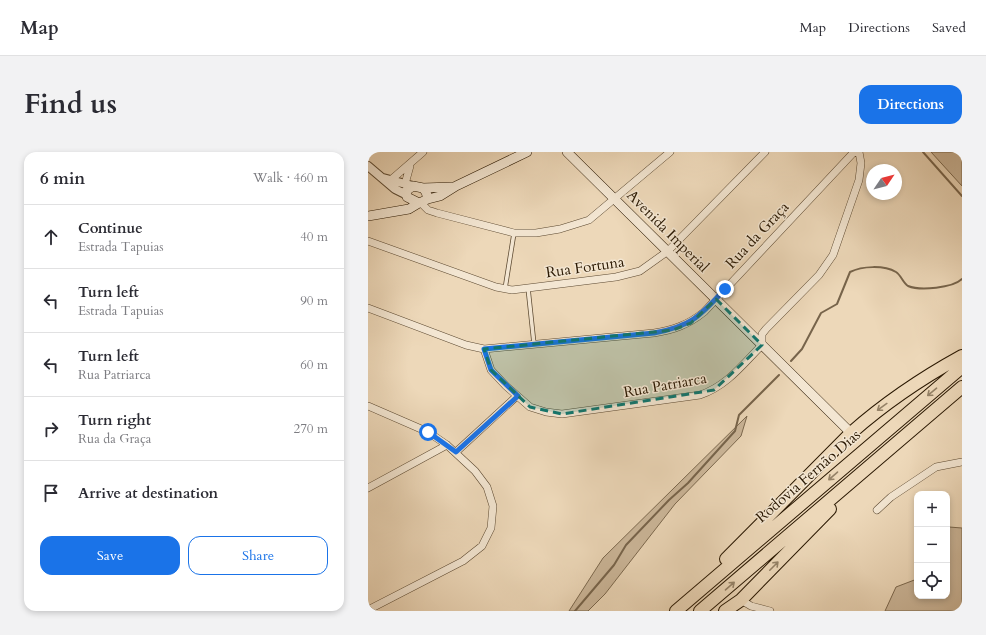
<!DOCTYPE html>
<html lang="en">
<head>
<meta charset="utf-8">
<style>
	:root { --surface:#fff; --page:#f2f2f3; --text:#2b2b33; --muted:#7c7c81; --line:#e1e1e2; --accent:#1a73e8 }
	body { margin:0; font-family:Cardo,serif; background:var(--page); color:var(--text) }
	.controls { position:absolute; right:12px; bottom:12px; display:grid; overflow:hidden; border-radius:8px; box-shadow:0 2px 6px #0003 }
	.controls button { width:36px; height:36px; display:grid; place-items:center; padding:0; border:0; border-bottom:1px solid var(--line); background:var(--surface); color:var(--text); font:20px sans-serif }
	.compass { position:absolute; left:498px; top:12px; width:36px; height:36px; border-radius:50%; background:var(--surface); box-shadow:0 2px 6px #0003; rotate:55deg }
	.stop { position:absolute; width:12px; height:12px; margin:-9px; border:3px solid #1a73e8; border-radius:50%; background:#fff }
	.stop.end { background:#1a73e8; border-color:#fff; box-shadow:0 1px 4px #0008 }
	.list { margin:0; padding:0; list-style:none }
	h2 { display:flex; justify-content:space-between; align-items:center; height:52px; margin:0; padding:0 16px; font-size:17px }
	h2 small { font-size:13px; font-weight:400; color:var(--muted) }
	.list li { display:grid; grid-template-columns:26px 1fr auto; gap:12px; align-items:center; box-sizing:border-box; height:64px; padding:0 16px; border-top:1px solid var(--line) }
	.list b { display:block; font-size:15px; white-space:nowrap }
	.list p { margin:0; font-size:13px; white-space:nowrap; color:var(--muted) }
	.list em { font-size:13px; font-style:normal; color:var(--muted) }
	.actions { display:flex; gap:8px; padding:12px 16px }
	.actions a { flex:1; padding:9px 0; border:1px solid var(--accent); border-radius:12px; text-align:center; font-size:14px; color:var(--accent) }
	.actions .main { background:var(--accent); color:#fff }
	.icon { flex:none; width:22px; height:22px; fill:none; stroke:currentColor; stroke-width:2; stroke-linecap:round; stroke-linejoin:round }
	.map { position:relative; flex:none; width:594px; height:459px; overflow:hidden; border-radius:12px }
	header { display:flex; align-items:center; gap:24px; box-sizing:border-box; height:56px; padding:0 20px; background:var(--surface); border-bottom:1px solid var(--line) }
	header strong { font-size:19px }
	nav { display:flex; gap:22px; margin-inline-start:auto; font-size:14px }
	.intro { display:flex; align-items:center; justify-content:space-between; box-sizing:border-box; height:96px; padding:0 24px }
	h1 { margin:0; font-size:28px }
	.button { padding:10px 18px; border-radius:12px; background:var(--accent); color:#fff; font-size:14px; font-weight:700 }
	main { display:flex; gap:24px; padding:0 24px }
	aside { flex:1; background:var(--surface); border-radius:12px; box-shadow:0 2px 6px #0003 }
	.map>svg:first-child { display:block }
</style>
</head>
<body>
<header>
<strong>Map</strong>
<nav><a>Map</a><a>Directions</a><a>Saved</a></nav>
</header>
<div class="intro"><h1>Find us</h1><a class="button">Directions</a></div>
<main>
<aside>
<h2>6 min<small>Walk · 460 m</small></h2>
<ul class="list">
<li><svg class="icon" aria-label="ahead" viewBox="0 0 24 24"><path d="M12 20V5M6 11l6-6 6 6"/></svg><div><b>Continue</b><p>Estrada Tapuias</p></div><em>40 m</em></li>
<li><svg class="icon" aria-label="left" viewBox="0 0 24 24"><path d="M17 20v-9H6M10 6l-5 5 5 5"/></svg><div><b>Turn left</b><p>Estrada Tapuias</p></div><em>90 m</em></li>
<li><svg class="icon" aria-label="left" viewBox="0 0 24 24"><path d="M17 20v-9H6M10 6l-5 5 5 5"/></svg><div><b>Turn left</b><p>Rua Patriarca</p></div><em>60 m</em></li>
<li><svg class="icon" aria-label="right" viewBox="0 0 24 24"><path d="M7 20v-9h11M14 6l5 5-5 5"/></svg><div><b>Turn right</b><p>Rua da Graça</p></div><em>270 m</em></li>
<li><svg class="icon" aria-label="arrive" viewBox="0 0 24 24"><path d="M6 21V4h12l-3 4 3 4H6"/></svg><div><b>Arrive at destination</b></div></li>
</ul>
<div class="actions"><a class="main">Save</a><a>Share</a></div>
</aside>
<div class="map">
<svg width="594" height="459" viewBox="0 0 594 459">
	<rect width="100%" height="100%" fill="#edd8b9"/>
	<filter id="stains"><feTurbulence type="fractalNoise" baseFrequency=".005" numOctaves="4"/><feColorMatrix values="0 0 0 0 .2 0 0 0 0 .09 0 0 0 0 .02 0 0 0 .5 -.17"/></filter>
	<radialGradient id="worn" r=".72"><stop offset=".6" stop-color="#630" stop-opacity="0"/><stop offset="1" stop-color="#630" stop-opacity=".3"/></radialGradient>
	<!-- green -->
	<path fill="#ccb79a" stroke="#7b684e" d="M563,0H594V34Z
		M379,264L373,284L307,352L237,442L220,459H201L235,406Z
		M581,375L594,376V459H517L528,435L549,427V444H579V377Z"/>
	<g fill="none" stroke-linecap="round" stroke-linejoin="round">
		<!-- stream -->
		<path stroke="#77644b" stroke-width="2" d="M555,0L594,44
			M423,209L434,197L453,161L469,152L482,120C494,114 516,113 528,120C533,123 535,131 540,134C552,139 585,136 594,127
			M207,459L246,413L258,393L301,348L320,331L367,279L371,263L411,223"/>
		<!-- service casing -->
		<g stroke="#5b4830" stroke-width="5">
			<path id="service" d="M160,136L166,192
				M137,137L146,81"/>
		</g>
		<!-- minor casing -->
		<g stroke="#5b4830" stroke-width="8">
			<path id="minor" d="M24,27L55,0
				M37,32L42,14
				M53,51L60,58L69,61L146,81H168L192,77L221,68L302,0
				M0,89L128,135L144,138L248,125L272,119L300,99L397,0
				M0,156L98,193L116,197L123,218L138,234L162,255L178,260L194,262L332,243C359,234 375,212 394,193V182L398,177L451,123L465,103L491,28L493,11L491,0
				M116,197L286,181C305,178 320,173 336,160L486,0
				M0,254L60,280L79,293L107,319L119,335L125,354L123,376L114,394L95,409L0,458
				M88,300L149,244
				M0,336L79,293
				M509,358L523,345L568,315L594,310
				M373,448L383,454L402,459"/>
		</g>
		<!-- tertiary casing -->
		<g stroke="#5b4830" stroke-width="10">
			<path id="tertiary" d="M0,14L27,37L37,42
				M15,26L45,34"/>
		</g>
		<!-- secondary casing -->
		<g stroke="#2a1802" stroke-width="10">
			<path id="secondary" d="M199,0L483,281
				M45,34L55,36L58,40L60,47L51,51L39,45L38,39Z
				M55,36L84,35
				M60,47L72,44L88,34L159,0
				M0,64L41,57L51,51"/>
		</g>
		<!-- motorway casing -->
		<g stroke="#2a1802" stroke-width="14">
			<path id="motorway" d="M358,407L483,281C517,251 554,226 594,204
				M308,459L594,215
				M332,459L594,235
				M357,459L373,448L462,357"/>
		</g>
		<!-- service -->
		<use href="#service" stroke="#f3e6d2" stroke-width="3.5"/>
		<!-- minor -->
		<use href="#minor" stroke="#f3e6d2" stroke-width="7"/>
		<!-- tertiary -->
		<use href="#tertiary" stroke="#f3e6d2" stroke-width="8"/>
		<!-- secondary -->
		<use href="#secondary" stroke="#f3e6d2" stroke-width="9"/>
		<!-- motorway -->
		<use href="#motorway" stroke="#edd8b9" stroke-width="12"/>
	</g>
	<!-- one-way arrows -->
	<defs><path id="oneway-shaft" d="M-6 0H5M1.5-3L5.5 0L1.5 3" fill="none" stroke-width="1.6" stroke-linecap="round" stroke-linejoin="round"/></defs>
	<g stroke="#958267">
		<use href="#oneway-shaft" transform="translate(564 240) rotate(140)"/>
		<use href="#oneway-shaft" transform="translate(514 255) rotate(144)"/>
		<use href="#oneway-shaft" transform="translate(465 324) rotate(139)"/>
		<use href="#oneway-shaft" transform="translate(406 414) rotate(-45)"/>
		<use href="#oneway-shaft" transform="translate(362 434) rotate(-41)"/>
	</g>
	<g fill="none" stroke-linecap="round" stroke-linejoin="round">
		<!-- route -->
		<path stroke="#1a73e8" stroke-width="5" d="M60,280L88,300L150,244L123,218L116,197L286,181C324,174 332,164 357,137"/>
	</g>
	<!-- marked area -->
	<path fill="#0f766e" fill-opacity="0.2" stroke="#0f766e" stroke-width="3" stroke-dasharray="8 5" stroke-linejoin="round" d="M348,147L394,193L346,238L194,262L162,255L123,218L116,197L305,178L323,171Z"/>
	<g text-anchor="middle" stroke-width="3" stroke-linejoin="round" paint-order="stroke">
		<!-- street labels -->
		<g font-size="15" fill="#2a1802" stroke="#f3e6d2">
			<text transform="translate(300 79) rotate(45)" y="5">Avenida Imperial</text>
			<text transform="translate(389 83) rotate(-47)" y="5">Rua da Graça</text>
			<text transform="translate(217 115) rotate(-8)" y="5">Rua Fortuna</text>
			<text transform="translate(297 233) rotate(-10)" y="5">Rua Patriarca</text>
			<text transform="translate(440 324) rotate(-41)" y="5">Rodovia Fernão Dias</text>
		</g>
	</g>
	<rect width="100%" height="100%" filter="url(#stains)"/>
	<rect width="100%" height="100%" fill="url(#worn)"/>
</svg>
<div class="controls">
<button>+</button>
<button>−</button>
<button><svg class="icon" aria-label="locate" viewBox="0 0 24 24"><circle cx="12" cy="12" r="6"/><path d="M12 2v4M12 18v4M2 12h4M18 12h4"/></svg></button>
</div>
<svg class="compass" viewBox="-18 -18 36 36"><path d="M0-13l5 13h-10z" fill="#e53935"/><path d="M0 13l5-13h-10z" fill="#7c7c81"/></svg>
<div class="stop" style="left:60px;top:280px"></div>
<div class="stop end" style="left:357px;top:137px"></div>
</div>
</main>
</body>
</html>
